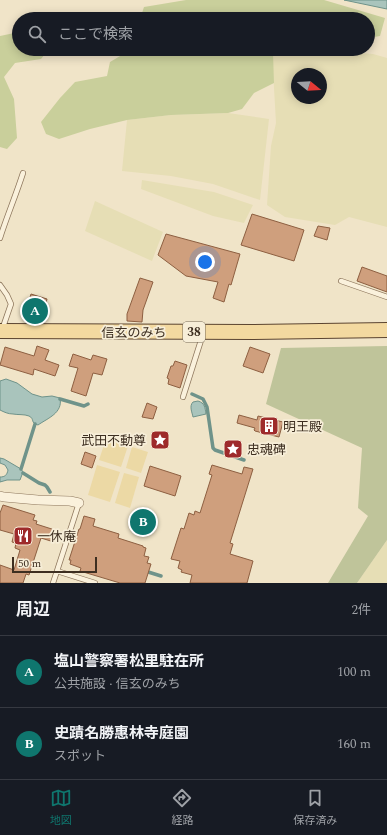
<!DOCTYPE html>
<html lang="ja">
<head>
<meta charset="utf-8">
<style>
	:root { --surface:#171b24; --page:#20242c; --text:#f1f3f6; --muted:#9ea1a6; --line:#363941; --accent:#0f766e }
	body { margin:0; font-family:Spectral,"Noto Sans JP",serif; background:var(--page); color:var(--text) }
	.compass { position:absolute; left:291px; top:68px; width:36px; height:36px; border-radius:50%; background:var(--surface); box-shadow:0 2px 10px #0003; rotate:108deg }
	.scale { position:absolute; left:12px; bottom:10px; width:85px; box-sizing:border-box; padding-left:4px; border:2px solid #3d2e20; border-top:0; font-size:11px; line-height:14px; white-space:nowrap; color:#3d2e20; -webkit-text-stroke:3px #f7eed8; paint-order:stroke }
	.you { position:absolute; left:205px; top:262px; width:14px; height:14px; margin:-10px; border:3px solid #fff; border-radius:50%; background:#1a73e8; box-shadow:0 0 0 6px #1a73e833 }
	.badge { display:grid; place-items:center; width:26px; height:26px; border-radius:50%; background:var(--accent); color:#fff; font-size:13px; font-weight:700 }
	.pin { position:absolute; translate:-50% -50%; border:2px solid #fff; box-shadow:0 1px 4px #0006 }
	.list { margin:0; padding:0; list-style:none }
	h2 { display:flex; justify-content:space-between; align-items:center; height:52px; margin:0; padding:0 16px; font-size:17px }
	h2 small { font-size:13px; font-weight:400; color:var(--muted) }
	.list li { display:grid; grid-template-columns:26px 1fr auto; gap:12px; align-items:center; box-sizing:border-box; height:72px; padding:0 16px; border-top:1px solid var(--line) }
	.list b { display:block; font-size:15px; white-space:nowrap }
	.list p { margin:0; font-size:13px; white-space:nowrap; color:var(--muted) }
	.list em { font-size:13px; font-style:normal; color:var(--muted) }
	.icon { flex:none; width:22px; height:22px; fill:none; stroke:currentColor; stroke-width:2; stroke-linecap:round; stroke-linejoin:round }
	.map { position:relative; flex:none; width:387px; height:583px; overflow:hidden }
	.search { position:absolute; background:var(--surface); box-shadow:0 2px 10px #0003; left:12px; right:12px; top:12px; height:44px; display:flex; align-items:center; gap:10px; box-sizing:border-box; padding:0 14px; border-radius:22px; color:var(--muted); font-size:15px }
	.sheet { height:196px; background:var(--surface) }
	nav { display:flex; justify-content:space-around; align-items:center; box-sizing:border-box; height:56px; border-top:1px solid var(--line); background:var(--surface); font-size:11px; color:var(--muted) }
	nav a { display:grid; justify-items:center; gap:2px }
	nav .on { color:var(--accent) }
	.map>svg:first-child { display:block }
</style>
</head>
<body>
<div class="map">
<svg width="387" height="583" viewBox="0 0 387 583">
	<rect width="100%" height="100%" fill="#f0e4c8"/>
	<!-- farmland -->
	<path fill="#e6deb5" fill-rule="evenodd" d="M331,51L373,54L387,58V227L349,217L335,225L285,217L267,205L271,146L276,123L272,53ZM297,74H321V98H297Z
		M228,113L269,119L260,200L213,184L171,176L122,171L127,120L171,115Z
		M142,180L214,192L253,205L244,223L213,216L141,189Z
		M95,201L163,232L152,261L85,231Z
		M387,540V583H357Z"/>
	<!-- green -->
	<path fill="#c9cf9b" d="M186,0H324L385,18L380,36L368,38V19H140L144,7Z
		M19,32V49H49L41,59L15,63L4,77L14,99L17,138L7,149L0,147V36Z
		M132,49H334L331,51L273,53L274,83L254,93L242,109L228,113L171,115L127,120L90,129L59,139L46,134L41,122L60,98L75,82L107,76L110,62Z"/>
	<!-- sand -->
	<path fill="#ecd9a5" d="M106,439L128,446L121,467L99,460Z
		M132,447L148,452L141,473L126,468Z
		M97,465L120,472L110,502L88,495Z
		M124,473L139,477L130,508L115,503Z"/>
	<!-- cemetery -->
	<path fill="#bfc49a" d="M387,346V540L357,583H328L368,516L358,508L362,448L266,404L281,348Z"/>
	<!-- water -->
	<path fill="#a9c4bc" stroke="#6f938a" d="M344,0H387V9Z
		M6,379L17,383L32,394L42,397L52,396L60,398C63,413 48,418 38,425C30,423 35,419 29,416C24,414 18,415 13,414C8,414 4,412 0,410V381Z
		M198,401C205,403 205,408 206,414L193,417C192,412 189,406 193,402Z
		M0,458L4,459L21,469L23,472L20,480H7L0,482V477C5,477 7,475 8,470L5,465L0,463Z"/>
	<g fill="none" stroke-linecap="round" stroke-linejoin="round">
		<!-- stream -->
		<path stroke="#6f938a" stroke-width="3.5" d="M192,394L203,399L207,407L213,448L215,450L244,460
			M60,399L84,406L88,404
			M21,469L35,424
			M23,473L39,483L45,485L47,487L50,492
			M145,571L161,576"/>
	</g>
	<!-- building -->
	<path fill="#cf9f7d" stroke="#8d5f41" d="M252,214L304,230L294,261L241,245Z
		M318,226L330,228L327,240L314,236Z
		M166,234L240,254L231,285L229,284L224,302L213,298L218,282L186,276L158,255Z
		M362,267L387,276V292L357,281Z
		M140,278L153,282L143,310L142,322L127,321V314Z
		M31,294L47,299L42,319L25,314Z
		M37,346L49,350L45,360L59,365L55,376L34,369L33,375L0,365L5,347L34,356Z
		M250,347L270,354L263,373L243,366Z
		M73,354L91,360L93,355L107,359L102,375L93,373L86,396L71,391L78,368L69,366Z
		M175,361L187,365L180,388L168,384L169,379L167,378L171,366H173Z
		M147,403L157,407L153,419L142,417Z
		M239,415L257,420L258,416L283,422L279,437L255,431L254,430L255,428L237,423Z
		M85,452L96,456L92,468L81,464Z
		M212,465L242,474L244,467L253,469L230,543L233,544L230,554L253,561L247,583H190L192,575L181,572L182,570L178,568L180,561L171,559L181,528L184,529L189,513L194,515L195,511L200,513L212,475L209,474Z
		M150,466L181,476L175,496L144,486Z
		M3,505L35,515L33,520L37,521L36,524L58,531L54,542L41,538L29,575L26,574L23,583H0V565L14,570L20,550L15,548L16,543L12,542L14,534L0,530V513Z
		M84,516L95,519L93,526L119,534L118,538L143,546V547L146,548L144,556L149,557L147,563L151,564L145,583H120L80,571L81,568L70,564L71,560H69L79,529H80Z"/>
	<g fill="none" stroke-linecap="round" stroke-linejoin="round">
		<!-- lane casing -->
		<g stroke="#8d765c" stroke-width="6">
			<path id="lane" d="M0,238C7,216 16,195 23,173
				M341,281L387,297
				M0,285L7,295L11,304L2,330
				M183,397L203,334
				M57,571L95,583
				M53,583L57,571L79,503"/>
		</g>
		<!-- street casing -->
		<g stroke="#8d765c" stroke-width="10">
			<path id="street" d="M0,496L4,497L38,500L70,501L79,503"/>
		</g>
		<!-- primary casing -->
		<g stroke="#5b4430" stroke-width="16">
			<path id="primary" d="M0,331L252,332L387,330"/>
		</g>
		<!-- lane -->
		<use href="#lane" stroke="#faf1dc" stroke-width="4.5"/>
		<!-- street -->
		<use href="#street" stroke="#faf1dc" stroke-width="9"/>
		<!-- primary -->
		<use href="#primary" stroke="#f3d9a0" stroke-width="14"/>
	</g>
	<!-- icons -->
	<defs>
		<g id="building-square" transform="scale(1)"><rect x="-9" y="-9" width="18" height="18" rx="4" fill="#9e2a2b" stroke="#f7eed8"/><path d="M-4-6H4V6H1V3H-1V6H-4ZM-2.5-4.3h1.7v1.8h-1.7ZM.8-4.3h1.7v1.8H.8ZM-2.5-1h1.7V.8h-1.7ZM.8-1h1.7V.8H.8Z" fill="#fff"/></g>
		<g id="sight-square" transform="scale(1)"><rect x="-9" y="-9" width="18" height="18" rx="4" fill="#9e2a2b" stroke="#f7eed8"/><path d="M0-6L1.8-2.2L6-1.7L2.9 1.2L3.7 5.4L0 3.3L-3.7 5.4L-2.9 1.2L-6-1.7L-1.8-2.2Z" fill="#fff"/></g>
		<g id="restaurant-square" transform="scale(1)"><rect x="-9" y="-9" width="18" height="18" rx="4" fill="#9e2a2b" stroke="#f7eed8"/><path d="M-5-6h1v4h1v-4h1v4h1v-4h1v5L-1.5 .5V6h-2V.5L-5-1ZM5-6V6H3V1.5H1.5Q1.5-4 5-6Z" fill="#fff"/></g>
	</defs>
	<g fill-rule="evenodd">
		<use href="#building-square" x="269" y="426"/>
		<use href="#sight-square" x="160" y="440"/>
		<use href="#sight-square" x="233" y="449"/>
		<use href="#restaurant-square" x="23" y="536"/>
	</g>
	<g text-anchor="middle" stroke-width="3.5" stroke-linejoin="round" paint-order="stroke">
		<!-- shield labels -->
		<rect fill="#f7eed8" stroke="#756857" stroke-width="1" x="183" y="322" width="22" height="20" rx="3"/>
		<g font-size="12" font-weight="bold" fill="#3d2e20">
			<text x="194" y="336">38</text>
		</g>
		<!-- street labels -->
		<g font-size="13" fill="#3d2e20" stroke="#f7eed8">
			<text x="134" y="337">信玄のみち</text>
		</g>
		<!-- poi labels -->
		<g font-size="13" fill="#3d2e20" stroke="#f7eed8" text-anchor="start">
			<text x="283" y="431">明王殿</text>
			<text x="146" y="445" text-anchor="end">武田不動尊</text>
			<text x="247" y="454">忠魂碑</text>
			<text x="37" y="541">一休庵</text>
		</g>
	</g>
</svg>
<svg class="compass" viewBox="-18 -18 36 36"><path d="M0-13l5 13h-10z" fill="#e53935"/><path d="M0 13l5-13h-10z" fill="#9ea1a6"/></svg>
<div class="scale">50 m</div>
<div class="you"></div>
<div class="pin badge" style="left:35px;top:311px">A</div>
<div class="pin badge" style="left:143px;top:522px">B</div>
<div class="search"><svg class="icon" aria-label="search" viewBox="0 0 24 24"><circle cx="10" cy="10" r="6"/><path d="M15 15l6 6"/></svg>ここで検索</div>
</div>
<section class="sheet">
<h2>周辺<small>2件</small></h2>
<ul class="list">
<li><span class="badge">A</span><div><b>塩山警察署松里駐在所</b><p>公共施設 · 信玄のみち</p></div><em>100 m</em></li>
<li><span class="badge">B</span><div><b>史蹟名勝惠林寺庭園</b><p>スポット</p></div><em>160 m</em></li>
</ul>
</section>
<nav>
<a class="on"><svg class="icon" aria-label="map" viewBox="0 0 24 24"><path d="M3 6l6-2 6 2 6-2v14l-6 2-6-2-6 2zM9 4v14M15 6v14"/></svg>地図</a>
<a><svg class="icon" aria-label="directions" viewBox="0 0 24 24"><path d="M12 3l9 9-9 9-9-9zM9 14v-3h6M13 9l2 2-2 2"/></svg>経路</a>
<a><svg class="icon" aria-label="saved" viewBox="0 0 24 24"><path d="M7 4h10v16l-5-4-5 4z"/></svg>保存済み</a>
</nav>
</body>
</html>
